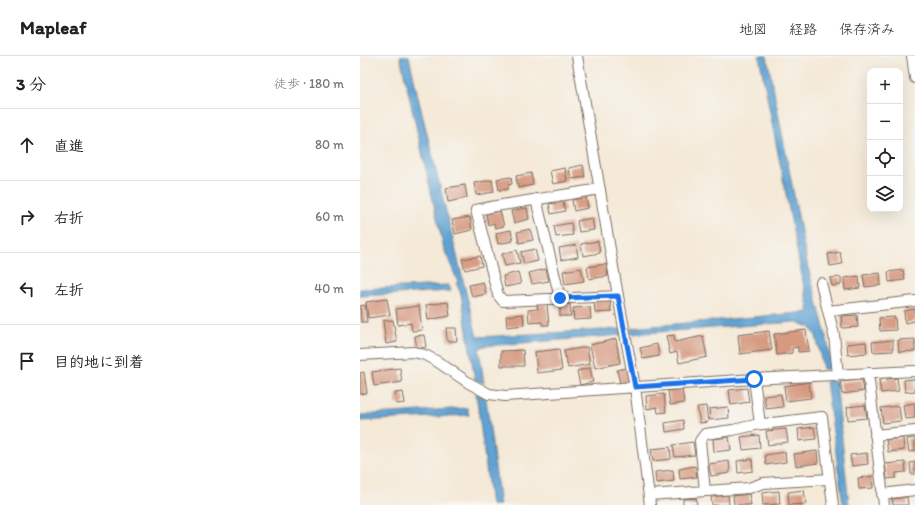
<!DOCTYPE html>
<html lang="ja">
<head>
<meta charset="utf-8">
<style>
	:root { --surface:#fff; --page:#f6f6f6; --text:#222; --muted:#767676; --line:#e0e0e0 }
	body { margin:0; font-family:Itim,"Klee One",sans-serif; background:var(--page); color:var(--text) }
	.controls { position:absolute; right:12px; top:12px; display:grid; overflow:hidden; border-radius:8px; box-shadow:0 4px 16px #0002 }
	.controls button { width:36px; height:36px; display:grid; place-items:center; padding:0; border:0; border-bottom:1px solid var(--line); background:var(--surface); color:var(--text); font:20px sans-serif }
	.stop { position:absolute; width:12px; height:12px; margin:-9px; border:3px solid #1a73e8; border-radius:50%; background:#fff }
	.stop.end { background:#1a73e8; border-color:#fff; box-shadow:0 1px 4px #0008 }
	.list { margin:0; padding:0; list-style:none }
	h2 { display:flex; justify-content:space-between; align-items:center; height:52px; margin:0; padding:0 16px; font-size:17px }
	h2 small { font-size:13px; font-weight:400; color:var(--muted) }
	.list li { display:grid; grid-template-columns:26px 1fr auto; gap:12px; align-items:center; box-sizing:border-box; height:72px; padding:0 16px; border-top:1px solid var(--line) }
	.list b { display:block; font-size:15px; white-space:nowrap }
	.list em { font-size:13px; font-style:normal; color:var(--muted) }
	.icon { flex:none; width:22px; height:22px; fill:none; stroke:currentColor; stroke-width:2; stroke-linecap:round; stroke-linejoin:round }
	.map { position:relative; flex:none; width:555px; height:449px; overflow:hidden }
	header { display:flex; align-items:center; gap:24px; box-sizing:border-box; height:56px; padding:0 20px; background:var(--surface); border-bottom:1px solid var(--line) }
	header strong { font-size:19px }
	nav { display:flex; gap:22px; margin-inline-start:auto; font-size:14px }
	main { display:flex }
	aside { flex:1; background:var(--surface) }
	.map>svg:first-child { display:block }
</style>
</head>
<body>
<header>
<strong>Mapleaf</strong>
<nav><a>地図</a><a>経路</a><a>保存済み</a></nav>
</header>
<main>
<aside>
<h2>3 分<small>徒歩 · 180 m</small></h2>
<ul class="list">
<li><svg class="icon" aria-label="ahead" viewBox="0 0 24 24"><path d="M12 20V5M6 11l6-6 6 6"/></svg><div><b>直進</b></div><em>80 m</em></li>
<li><svg class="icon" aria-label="right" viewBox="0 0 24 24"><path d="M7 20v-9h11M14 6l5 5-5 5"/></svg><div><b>右折</b></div><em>60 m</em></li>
<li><svg class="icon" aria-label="left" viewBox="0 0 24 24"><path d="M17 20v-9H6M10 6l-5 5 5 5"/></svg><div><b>左折</b></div><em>40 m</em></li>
<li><svg class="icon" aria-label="arrive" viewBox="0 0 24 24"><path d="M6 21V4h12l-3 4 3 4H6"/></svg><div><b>目的地に到着</b></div></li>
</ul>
</aside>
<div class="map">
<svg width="555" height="449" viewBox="0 0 555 449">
	<rect width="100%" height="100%" fill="#f6f6f2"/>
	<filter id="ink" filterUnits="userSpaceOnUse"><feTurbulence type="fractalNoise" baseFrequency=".025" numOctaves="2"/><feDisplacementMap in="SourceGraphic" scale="8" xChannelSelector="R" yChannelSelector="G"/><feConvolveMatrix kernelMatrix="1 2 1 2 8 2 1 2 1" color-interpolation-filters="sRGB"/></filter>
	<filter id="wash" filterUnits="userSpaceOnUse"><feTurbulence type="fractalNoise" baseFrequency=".012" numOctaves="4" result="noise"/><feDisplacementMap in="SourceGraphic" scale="16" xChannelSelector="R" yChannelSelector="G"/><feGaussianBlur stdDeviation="0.9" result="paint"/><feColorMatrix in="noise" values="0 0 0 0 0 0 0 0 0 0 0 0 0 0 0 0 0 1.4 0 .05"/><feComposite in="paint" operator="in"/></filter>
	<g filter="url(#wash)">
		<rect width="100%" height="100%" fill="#f5e9d7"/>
		<!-- water -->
		<path fill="#5fa2d3" stroke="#4d6678" d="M40,0H49L58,41L117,281L261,273L262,279L124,290L119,293L124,327L115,324L101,238L96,227L98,226L84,193Z
			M399,0H407L448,211L467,283L472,313H463L456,280L450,271L435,266L271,278V272L449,256Z
			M89,229L91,235L0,240V233Z
			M466,325H476L489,449H483Z
			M116,337L126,342L140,449H131Z
			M107,352L109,359L0,365V359Z"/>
		<g id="blocks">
			<!-- building -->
			<path fill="#d79a81" d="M223,109L225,121L211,123L209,112Z
				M205,112L207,125L193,128L190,115Z
				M171,117L173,129L158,132L156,120Z
				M151,121L152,128L148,129V133L139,134L137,123Z
				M132,124L134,136L116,139L114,127Z
				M105,129L107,142L88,146L86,132Z
				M226,141L228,152L214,155L212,144Z
				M203,146L205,155L191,158L189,148Z
				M167,152L169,163L154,167L151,155Z
				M140,155L144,170L135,172L134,167L128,169L126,158Z
				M110,161L112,174L95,178L92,164Z
				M232,162L234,174L219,176L217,165Z
				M211,167L213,179L196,181L194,170Z
				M170,173L173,184L159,187L157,176Z
				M151,174L153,185L138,188L136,177Z
				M238,185L240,197L223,200L221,188Z
				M216,189L218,201L201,204L199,192Z
				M175,193L178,205L164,208L161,196Z
				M157,194L160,207L145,210L142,198Z
				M480,196L482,208L470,210L468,198Z
				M120,200L122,210L105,214L102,203Z
				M246,208L248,220L229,223L227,211Z
				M221,212L224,225L205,228L203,215Z
				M186,213L189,225L172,228L169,217Z
				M543,214L545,224L529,226L528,216Z
				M158,216L161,228L145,231L143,220Z
				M520,217L521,229L505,231L503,219Z
				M499,220L500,232L485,234L484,222Z
				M481,221V229L472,230L470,222Z
				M123,226L126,238L112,241L109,229Z
				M27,243L30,259L8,262L6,246Z
				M250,244L251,256L235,257L234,245Z
				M88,246L90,260L68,264L66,249Z
				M187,248L189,269H182V266L169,267L168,254L178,253L177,249Z
				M210,248L211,260H200V249Z
				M5,249L7,266H1L0,250Z
				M59,250L62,274L52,275L51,267L38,269L36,253Z
				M230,251L231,263L214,264L213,252Z
				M555,253V265L545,267L544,255Z
				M163,258L164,269L147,271L146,260Z
				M497,259L498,271L482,272L481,260Z
				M535,261L536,274L520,275L519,262Z
				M33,264L37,286L26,288L23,265Z
				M86,272H96L97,285H87Z
				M446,274L449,295L438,296V291L432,292V297L417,299L414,278Z
				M409,275L412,294L380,298L378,279Z
				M64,279L66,291L57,293L55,280Z
				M314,279L315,286L343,280L347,301L319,307L317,296L310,298L306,280Z
				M256,283L260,307L235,312L230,289Z
				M555,283V295L539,296L538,284Z
				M533,284V295L513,296L512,286Z
				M506,286L507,297L488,299L487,288Z
				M297,288L299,300L283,303L280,292Z
				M227,291L230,308L208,312L204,295Z
				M199,293L202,314L177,317L175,296Z
				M163,294L164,310H141V295Z
				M40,312L42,326L14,330L12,316Z
				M230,312L233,326L220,329L217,315Z
				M267,312L270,325L260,327L257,314Z
				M4,316L7,337L0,338V317Z
				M537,322L539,335L521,337L519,324Z
				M555,323V335L545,336L544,324Z
				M502,324L504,335L482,338L480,326Z
				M449,326L451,342L426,345L424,330Z
				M387,332L389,346L371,349L369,334Z
				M322,333L324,347L310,349L308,335Z
				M43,336L45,347L36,348L35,337Z
				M304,338L306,356L298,357L297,351L287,353L286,340Z
				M421,338L423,351L406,353L404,340Z
				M555,347V362L545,363L543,349Z
				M505,349L507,362L488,364L487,351Z
				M346,350L348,366L340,367L337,351Z
				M539,350L541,365L523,367L521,352Z
				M368,351L369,362L350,364L349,353Z
				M323,364L324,373L306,376L305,367Z
				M454,371L456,383L439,385L438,373Z
				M426,373L428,386L408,389L406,375Z
				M399,379L400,392L383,394L381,381Z
				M369,381L371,394L354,396L353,383Z
				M543,382L544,394L528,396L526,384Z
				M555,382V395L549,396L547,383Z
				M333,386L335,399L315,401L313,389Z
				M310,391L311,403L293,405L291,393Z
				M457,395L458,407L436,410L434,398Z
				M425,396L426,406L406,409L405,399Z
				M507,397L508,408L492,410L490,399Z
				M392,403L393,415L378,417L377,405Z
				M369,405L370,417L351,420L349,408Z
				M545,406L546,416L536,417V422L527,423L525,408Z
				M555,406V418H551L550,407Z
				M335,410L337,421L320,423L319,413Z
				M313,414L314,425L296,427L295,416Z
				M512,420L513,432L499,433L498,422Z
				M444,434L446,448L429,449L428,436Z
				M419,435L420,448L403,449L402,437Z
				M389,438L391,449H374L373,440Z
				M368,439L369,449H352L351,441Z
				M547,441L548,449H533L532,443Z
				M336,442L337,449H323V443Z"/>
		</g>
	</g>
	<g filter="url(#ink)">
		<use href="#blocks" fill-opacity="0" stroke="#7c6d5f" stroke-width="1"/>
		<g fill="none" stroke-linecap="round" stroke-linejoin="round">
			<!-- street casing -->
			<g stroke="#7c6d5f" stroke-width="12">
				<path id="street" d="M217,0L258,240L275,331L290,449
					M552,0L555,22
					M240,133L136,150L116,154L138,239L143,245L258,240
					M176,143L200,242
					M461,227L474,279L478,319
					M468,255L555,245
					M0,299L54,296L65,299L78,306L109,327L129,338L145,340L394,323L555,315
					M508,317L524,449
					M394,323L400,368
					M515,379L555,375
					M345,435L340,385L345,378L373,374L395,369L462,361L473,449
					M522,438L555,434
					M289,439L389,432L403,427L469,423"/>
			</g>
			<!-- street -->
			<use href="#street" stroke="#fff" stroke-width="10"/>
		</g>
	</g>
	<g fill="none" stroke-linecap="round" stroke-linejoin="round" filter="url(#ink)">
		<!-- route -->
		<path stroke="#1a73e8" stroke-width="5" d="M200,242L258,240L275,331L394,323"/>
	</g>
</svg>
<div class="controls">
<button>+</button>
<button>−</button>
<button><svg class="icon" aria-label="locate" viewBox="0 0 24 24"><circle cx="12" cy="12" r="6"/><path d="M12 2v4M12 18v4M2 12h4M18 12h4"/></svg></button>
<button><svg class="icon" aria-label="layers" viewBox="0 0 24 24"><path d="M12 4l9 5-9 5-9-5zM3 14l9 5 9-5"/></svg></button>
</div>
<div class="stop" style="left:394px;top:323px"></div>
<div class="stop end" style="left:200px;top:242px"></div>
</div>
</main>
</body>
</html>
